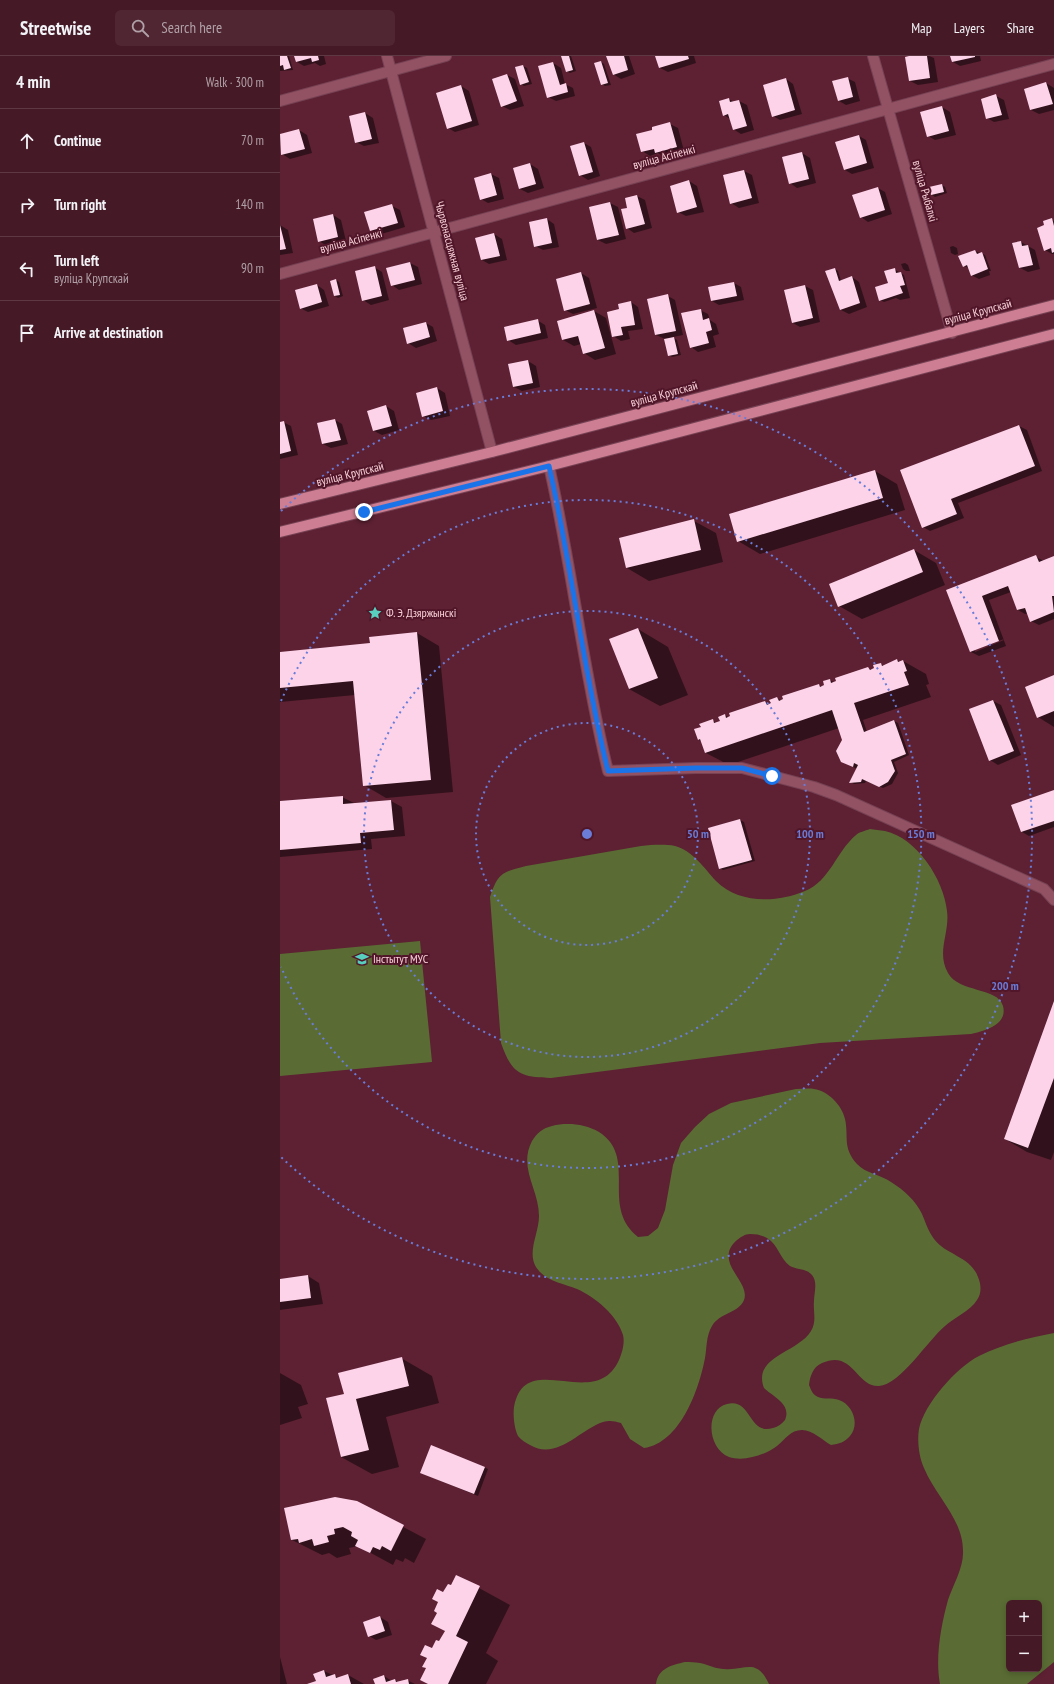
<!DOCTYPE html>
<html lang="en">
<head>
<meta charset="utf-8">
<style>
	:root { --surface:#461926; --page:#502632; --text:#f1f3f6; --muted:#b0a0a7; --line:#5e3843 }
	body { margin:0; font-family:"PT Sans Narrow",sans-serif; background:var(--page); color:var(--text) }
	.controls { position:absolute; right:12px; bottom:12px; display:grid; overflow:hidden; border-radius:6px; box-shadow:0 2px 6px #0003 }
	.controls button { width:36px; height:36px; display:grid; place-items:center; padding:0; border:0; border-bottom:1px solid var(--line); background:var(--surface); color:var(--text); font:20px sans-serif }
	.stop { position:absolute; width:12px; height:12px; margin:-9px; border:3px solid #1a73e8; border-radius:50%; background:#fff }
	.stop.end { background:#1a73e8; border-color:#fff; box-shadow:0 1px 4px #0008 }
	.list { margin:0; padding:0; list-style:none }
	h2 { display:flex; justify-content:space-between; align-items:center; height:52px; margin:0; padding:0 16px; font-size:17px }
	h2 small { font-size:13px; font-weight:400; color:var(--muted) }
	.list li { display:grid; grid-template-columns:26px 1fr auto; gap:12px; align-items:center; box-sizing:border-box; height:64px; padding:0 16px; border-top:1px solid var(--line) }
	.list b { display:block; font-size:15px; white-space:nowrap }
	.list p { margin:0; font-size:13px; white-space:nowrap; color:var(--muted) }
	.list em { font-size:13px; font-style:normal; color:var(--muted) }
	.icon { flex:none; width:22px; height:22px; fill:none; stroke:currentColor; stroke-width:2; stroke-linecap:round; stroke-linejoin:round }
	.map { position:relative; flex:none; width:774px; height:1628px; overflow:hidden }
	header { display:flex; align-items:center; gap:24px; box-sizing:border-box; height:56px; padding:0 20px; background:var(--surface); border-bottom:1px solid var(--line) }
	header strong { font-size:19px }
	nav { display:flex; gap:22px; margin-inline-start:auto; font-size:14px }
	.search { width:280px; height:36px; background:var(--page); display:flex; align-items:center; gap:10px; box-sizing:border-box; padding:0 14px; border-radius:6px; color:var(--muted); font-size:15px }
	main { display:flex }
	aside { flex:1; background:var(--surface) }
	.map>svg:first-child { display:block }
</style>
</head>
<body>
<header>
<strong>Streetwise</strong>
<div class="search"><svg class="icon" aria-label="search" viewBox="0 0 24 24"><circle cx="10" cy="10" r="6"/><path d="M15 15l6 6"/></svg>Search here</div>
<nav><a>Map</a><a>Layers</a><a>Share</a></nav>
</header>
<main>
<aside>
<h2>4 min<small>Walk · 300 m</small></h2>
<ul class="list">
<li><svg class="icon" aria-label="ahead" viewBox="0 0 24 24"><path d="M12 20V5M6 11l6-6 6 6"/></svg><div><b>Continue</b></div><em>70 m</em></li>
<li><svg class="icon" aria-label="right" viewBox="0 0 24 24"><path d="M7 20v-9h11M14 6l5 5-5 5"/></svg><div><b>Turn right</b></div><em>140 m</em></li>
<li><svg class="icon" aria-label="left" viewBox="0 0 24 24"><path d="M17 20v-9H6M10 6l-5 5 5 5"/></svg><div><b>Turn left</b><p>вуліца Крупскай</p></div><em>90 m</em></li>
<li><svg class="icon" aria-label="arrive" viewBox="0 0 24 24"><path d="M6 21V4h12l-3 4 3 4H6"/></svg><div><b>Arrive at destination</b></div></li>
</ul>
</aside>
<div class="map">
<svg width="774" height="1628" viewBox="0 0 774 1628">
	<rect width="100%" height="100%" fill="#5d2133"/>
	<!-- green -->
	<path fill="#5a6c34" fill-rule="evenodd" d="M590,773C594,774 600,774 605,775C637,782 664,824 667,855C670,877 656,896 668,917C679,937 718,931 723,950C728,969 704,975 691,978L540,987L271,1022C240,1021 232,1018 221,987L210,841C218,817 222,816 246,810L361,790C372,789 384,788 395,790C412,794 425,813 436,825C459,848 497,847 525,835C550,825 556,796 576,779C579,776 585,775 590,773Z
		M140,885L152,1006L0,1020V898Z
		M516,1033C522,1033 529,1032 534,1033C548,1035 562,1049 565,1063C569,1081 562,1091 577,1108C585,1117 601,1119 611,1126C624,1134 636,1145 642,1158C645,1165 648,1174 652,1180C663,1199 690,1199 698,1221C701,1228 702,1237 697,1244C690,1255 675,1261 665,1270C648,1284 620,1329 599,1330C576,1331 573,1293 542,1307C533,1311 530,1320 529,1329C531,1334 533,1339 538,1341C544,1344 552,1341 559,1344C573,1349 580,1368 570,1380C565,1386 559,1388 551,1389C542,1384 533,1374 522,1374C510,1374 506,1383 497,1390C485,1399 464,1406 449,1401C428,1393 424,1354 447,1348C471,1341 469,1380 493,1372C497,1371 502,1368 505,1364C512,1348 492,1340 484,1332C472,1300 518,1297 531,1275C537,1265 533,1256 534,1245C534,1237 538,1226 532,1219C526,1212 517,1214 510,1210C500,1203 498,1188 487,1182C481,1179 477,1178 470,1178C465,1178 461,1181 457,1184C432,1206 471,1225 464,1244C459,1257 439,1257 432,1270C426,1280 427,1291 425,1302C419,1334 400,1387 364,1392L350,1383L341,1367C334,1365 330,1364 323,1366C299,1374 277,1405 250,1389C246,1387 241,1384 238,1380C234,1372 233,1359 234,1351C245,1291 315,1357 339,1304C342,1297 345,1287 343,1279C337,1259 315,1241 297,1233C285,1228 270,1226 260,1216C244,1200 259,1179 259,1160C259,1133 238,1112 252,1085C257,1077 263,1072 272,1070C287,1066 305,1068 319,1076C359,1102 319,1150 358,1181L368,1180L378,1172L385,1154L393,1109L401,1087L415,1071L429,1058L451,1047Z
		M774,1277V1606L747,1628H660C655,1602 661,1569 668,1544C673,1529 684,1511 683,1495C683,1463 656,1441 644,1412C639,1401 637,1385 639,1373C644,1348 677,1311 699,1300C723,1288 748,1282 774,1277ZM729,1547H759V1613H729Z
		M405,1606C410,1606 415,1606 420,1607C429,1609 436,1613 444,1613C466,1615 476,1601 489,1628H376C378,1612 392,1609 405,1606Z"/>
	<!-- shadow -->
	<path fill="#0007" fill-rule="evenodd" d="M0,0H9L13,14L0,15Z
		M15,0H44L46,8L40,10L35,7L24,10L17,6Z
		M282,0H291L296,15L290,17L286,15Z
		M328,0H349L355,18L341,23L333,18Z
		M376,0H414L416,7L388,16L380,12Z
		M635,0H649L654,2L658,26L638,29L630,25Z
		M671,0H700L701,5L680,10L673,6Z
		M321,6L324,8L331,29L325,30L322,28Z
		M273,7L281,12L285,28L293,32L295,40L276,45L268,41Z
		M243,10L247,12L252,28L244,30L241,28L236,12Z
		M227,19L235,23L244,50L230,54L222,50Z
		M567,22L575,26L580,45L566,49L559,45Z
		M506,23L513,28L522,58L500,64L493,60Z
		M766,27L774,32V54L759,58L751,54Z
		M181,30L189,35L199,69L175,76L168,72Z
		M716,40L724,44L729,63L714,66L707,62Z
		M449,43L454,46L459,45L467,49L474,74L461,78L453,73L450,63L444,59Z
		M662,51L670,56L676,79L655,84L648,80Z
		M85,57L93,62L99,87L84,90L76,86Z
		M390,68L398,72L404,95L384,101L378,97L370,100L362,95L374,75Z
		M19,74L27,79L32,97L10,103L2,98L0,79Z
		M579,80L586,84L594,112L572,118L565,114Z
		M304,87L311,91L320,120L308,124L300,119Z
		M522,97L530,102L536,127L517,132L510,127Z
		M250,108L258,113L264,132L248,137L240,133Z
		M464,115L472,119L479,147L459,152L451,147Z
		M211,118L219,122L224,143L208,147L201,143Z
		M409,125L417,130L424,156L406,160L398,156Z
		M662,129L665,131L667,137L655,141L652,139Z
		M598,132L605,136L612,158L588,166L581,161Z
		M357,140L365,144L372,172L354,177L347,172L348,153Z
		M330,147L338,151L346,183L326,188L318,184L310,152Z
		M112,150L120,154L125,171L98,179L91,174Z
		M53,159L61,164L66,185L47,190L39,185Z
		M267,163L274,168L279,191L263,194L255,190Z
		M771,163L774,165V198H772L765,194V170Z
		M0,169L8,174L13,197L0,199Z
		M214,178L222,183L227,204L209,208L202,204Z
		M741,186L755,194L760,213L748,216L740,212Z
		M673,190L677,192L678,198L675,199L671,197L670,191Z
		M695,195L705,199L711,215H709L710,219L699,223L691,219L689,212L684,210Z
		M130,207L138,211L142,228L119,234L112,229L107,212Z
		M625,207L628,209L630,215H626L623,213L621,208Z
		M94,211L102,216L109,244L91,249L83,244Z
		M555,213L558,215L561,225L572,221L579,226L587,251L569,258L561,254L546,216Z
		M614,213L624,219L630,242L620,244L616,242L604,246L600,244Z
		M301,217L309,222L317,252L293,258L285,254Z
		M56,224L59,226L63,240L58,242L55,240Z
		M454,227L461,231L464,244L439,249L432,245Z
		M37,229L44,234L49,250L28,256L20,252Z
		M525,230L533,234L540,266L520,271L513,267Z
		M388,240L395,244L403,279L393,281L397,284L401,299L392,301L389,299L385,283L376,279Z
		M351,246L358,251L363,273L348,275L350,283L341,285L333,280L340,254Z
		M420,254L428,258L430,264L436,268L439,278L433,280L436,291L418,296L411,291Z
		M314,255L326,262L336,298L315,304L304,297L301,288L294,290L283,284Z
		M257,264L265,269L268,282L236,289L228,284Z
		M146,267L153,271L157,285L136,292L128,287Z
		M248,305L256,310L260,331L242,335L234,331Z
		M157,332L165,337L170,360L151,364L143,360Z
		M106,350L114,355L119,374L102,379L94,375Z
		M55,364L62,368L68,388L51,392L43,388L38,368Z
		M3,366L11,370L18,399L0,403V367Z
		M739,370L747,374L762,415L678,447L684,462L650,475L643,471Z
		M595,415L617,428L625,454L480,498L458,485Z
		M414,465L436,477L443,506L369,525L347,512Z
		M634,494L656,507L665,529L582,563L559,550Z
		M756,501L764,505L774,501V563L759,569L751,565L748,557L745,558L738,554L731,536L709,544L726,590L699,600L691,596L668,535ZM724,583V584L695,596V594Z
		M358,573L388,591L408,639L380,650L349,633Z
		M137,577L159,590L173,736L106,742L84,729L75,639L0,646V597L91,588Z
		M617,604L621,606L623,605L646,618L649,628L646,629L651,641L583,664L587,676L614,665L618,667L629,699L614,706L618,717L612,728L603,732L586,725L585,727L574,728L571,726L577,713L566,707L563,684L559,672L449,709L426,697L422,686L419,684L415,674L433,665L437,667L441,666L445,659L449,662L485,646L490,649L497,642L502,645L539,629L542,631L550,624L555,627L588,612L592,614L601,608L604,610Z
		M774,620V671L758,661Z
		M713,645L721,649L741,699L718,709L710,704Z
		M774,735V771L749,780L742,776Z
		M62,741L74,747L111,745L122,751L125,780L91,783L92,793L0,801V746Z
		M460,764L464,766L475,805L443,814L440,812L429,772Z
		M774,947V1096L771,1104L747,1096L725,1083Z
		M28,1220L39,1227L43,1248L0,1254V1224Z
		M121,1302L152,1320L159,1347L106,1361L119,1411L92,1418L61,1401L65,1339Z
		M0,1317L21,1329L28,1348L18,1351L22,1362L0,1369Z
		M204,1411L208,1413L198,1440L144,1418Z
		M76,1446L146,1483L134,1507L125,1502L123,1506L116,1503L113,1509L78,1490L69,1492L71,1498L57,1502L49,1497L42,1499L12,1484Z
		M177,1520L230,1549L206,1597L218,1605L206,1628H149L147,1612L152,1593L160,1587L165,1575L158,1556L164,1538L171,1531Z
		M100,1561L108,1566L112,1579L96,1584L89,1580Z
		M0,1601L7,1628H0Z
		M44,1615L59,1622L68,1619L84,1628H29L37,1625Z
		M104,1620L112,1625L115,1624L119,1627L127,1624L135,1628H96Z"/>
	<!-- building -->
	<path fill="#fcd3e9" d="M0,0H7L11,12L4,14L3,9L0,10Z
		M14,0H38L39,4L32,6L31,2L16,6Z
		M281,0H289L293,14L286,16Z
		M326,0H344L348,14L333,19Z
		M375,0H408L409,3L379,12Z
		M629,0H647L650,22L629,25L625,1Z
		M670,0H695V1L672,6Z
		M321,5L328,27L321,29L314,7Z
		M273,6L280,29L286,27L288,36L267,42L258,10Z
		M243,9L249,26L240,29L235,11Z
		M227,18L237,45L221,51L212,23Z
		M568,21L573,41L558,45L552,25Z
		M506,22L515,54L492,61L483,29Z
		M766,26L773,48L750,54L744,33Z
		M181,29L192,65L167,73L156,37Z
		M716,38L722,59L706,63L701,43Z
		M449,42L450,46L459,44L467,70L453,74L448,58L443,60L439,45Z
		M662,50L669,75L647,81L640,56Z
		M85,56L92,83L75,87L69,60Z
		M390,66L397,91L375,97L374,93L361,96L356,78L372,74V71Z
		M19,73L25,93L1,99L0,78Z
		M579,79L587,107L564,114L555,86Z
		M304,86L313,116L299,120L290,90Z
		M522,96L529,123L509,128L502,101Z
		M250,107L256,128L239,133L233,112Z
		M464,114L472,142L450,148L443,119Z
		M211,117L217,139L200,144L194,122Z
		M409,124L417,151L397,157L390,130Z
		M662,128L664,136L651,139L649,131Z
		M598,131L605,154L580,162L572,139Z
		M357,139L365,168L346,173L341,153L347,152L345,142Z
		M330,146L339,179L317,184L309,151Z
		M112,148L118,167L90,175L84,156Z
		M53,158L58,181L38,186L33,163Z
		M267,162L272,187L254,191L249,166Z
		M772,162L774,170V196L772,197L771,192L764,195L757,172L764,169L763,165Z
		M0,169L6,193L0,194Z
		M214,177L220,200L201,204L195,182Z
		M741,185L742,190L748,189L753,209L739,212L732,187Z
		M695,194L697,198L702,196L708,213L691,220L687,209L683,211L678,200Z
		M130,206L135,224L111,230L106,212Z
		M95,210L102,240L82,245L75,215Z
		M555,212L559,225L572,220L580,247L560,254L545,215Z
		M615,212L616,217L621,216L625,229L620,230L623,237L599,245L595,231L608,227L604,215Z
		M301,216L310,248L284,255L276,223Z
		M56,223L60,239L54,240L50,225Z
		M454,226L457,240L431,245L428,231Z
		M37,228L42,246L20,253L15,234Z
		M525,229L533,262L512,267L504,234Z
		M388,238L396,275L375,279L367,243Z
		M351,245L355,269L341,271L343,279L332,281L327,256L339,253L338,248Z
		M421,253L423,264L429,262L432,274L426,276L429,287L410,292L401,257Z
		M314,254L325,292L303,298L298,280L282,284L277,265Z
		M258,263L261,277L227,285L224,271Z
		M146,266L150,281L127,288L123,272Z
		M394,281L398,298L388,300L384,283Z
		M248,304L253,327L233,331L228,308Z
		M157,331L163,355L142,361L136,337Z
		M106,349L112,370L93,375L87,355Z
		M55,363L61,384L42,388L37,367Z
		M4,365L11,395L0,398V366Z
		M739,369L755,410L671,443L677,458L642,472L620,414Z
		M595,414L603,442L457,486L449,458Z
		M414,463L421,494L346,512L339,482Z
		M634,493L643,516L558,551L549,528Z
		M756,499L759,506L774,500V540H772L774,556L750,566L745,552L737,554L728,530L702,540L719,585L690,596L666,534Z
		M358,572L378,622L349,633L329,583Z
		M137,576L151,724L83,730L73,625L0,632V596L90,587L89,581Z
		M617,603L618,606L623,604L627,615L624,616L629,629L574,647L584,676L614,664L626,698L611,704L615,715L608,726L599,731L582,723L581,726L569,727L578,709L574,707L573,711L561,706L556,695L562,684L552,654L425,697L420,683L418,684L414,673L421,671L419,668L433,663L434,667L440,665L438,661L445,658L446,662L450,660L449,657L485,645L487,649L491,647L489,644L497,641L499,645L503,643L502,640L539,628L540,631L544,629L543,625L550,623L551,627L556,625L555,622L588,611L590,614L594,612L593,609L601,607L602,610Z
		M774,619V655L757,662L745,631Z
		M713,644L734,695L709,705L689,653Z
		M774,734V765L741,776L731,749Z
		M63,740V748L111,744L114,774L80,777L81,787L0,794V745Z
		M460,763L472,804L439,813L428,772Z
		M774,945V1022L748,1092L724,1083Z
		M28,1219L31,1242L0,1246V1223Z
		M122,1301L129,1330L76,1343L89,1394L61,1401L46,1342L64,1338L58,1317Z
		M151,1389L205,1411L194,1438L140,1417Z
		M55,1441L77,1445L124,1469L111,1495L102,1490L100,1494L93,1491L90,1497L75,1490L78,1484L71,1480L72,1476L63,1471L54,1473L55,1478L47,1480L49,1486L34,1490L32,1483L19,1487L18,1483L11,1484L4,1452Z
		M176,1519L200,1530L176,1580L188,1586L168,1628H148L140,1624L146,1612L142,1611L147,1602L140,1599L145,1589L152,1592L156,1584L159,1585L165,1575L151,1568L157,1557L154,1555L158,1546L152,1543L157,1533L163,1536L168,1528L171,1529Z
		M100,1560L105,1575L88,1581L83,1566Z
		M44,1614L46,1621L55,1618L56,1622L68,1618L71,1628H27L36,1625L33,1618Z
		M104,1619L106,1626L115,1623L116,1626L128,1623L129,1628H95L93,1623Z"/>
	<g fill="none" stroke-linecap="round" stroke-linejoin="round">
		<!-- minor casing -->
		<g stroke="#764254" stroke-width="12">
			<path id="minor" d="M107,0L212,396
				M593,0L672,277
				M0,45L166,0
				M0,218L774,8
				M269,410C292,511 303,614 328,715L416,712H462L534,731L556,739L764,833L774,844"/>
		</g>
		<!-- major casing -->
		<g stroke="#764254" stroke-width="12">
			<path id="major" d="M0,448L212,396L774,249
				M0,476L269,410L774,278"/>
		</g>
		<!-- minor -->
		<use href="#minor" stroke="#935263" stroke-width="10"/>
		<!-- major -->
		<use href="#major" stroke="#cd7e92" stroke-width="10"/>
	</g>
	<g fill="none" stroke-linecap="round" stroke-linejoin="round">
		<!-- route -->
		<path stroke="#1a73e8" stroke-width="5" d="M84,456L269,410C292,511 303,614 328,715L416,712H462L492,720"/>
	</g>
	<!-- distance rings -->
	<g fill="none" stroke="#6a7cd8" stroke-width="2" stroke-dasharray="2 4">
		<circle cx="307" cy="778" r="111"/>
		<circle cx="307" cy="778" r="223"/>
		<path d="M1 645A334 334 0 1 1 1 911"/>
		<path d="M1 455A445 445 0 1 1 1 1101"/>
	</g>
	<!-- icons -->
	<defs>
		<g id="sight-bare" transform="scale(1.08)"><path d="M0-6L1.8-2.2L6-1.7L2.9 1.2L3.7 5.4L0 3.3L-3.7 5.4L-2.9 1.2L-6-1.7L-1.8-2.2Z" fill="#58cebf" stroke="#511629" stroke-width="2.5" paint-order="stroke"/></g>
		<g id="university-bare" transform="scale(1.08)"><path d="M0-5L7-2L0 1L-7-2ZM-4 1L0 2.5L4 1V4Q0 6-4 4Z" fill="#58cebf" stroke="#511629" stroke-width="2.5" paint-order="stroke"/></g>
	</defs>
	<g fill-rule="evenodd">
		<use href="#sight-bare" x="95" y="557"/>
		<use href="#university-bare" x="82" y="903"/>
	</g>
	<g text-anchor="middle" stroke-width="4" stroke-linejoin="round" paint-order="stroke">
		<!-- street labels -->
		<g font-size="12" fill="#f8d1d9" stroke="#511629">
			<text transform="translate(384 101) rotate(-15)" y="4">вуліца Асіпенкі</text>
			<text transform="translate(645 135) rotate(74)" y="4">вуліца Рыбалкі</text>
			<text transform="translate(71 185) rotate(-15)" y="4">вуліца Асіпенкі</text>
			<text transform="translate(172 195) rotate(75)" y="4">Чырвонасцяжная вуліца</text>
			<text transform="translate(698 256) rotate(-15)" y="4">вуліца Крупскай</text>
			<text transform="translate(384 338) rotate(-15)" y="4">вуліца Крупскай</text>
			<text transform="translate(70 418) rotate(-14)" y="4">вуліца Крупскай</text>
		</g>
		<!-- poi labels -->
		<g font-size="12" fill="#f8d1d9" stroke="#511629" text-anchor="start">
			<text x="106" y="561">Ф. Э. Дзяржынскі</text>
			<text x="93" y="907">Інстытут МУС</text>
		</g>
	</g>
	<circle cx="307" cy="778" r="6" fill="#6a7cd8" stroke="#511629" stroke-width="2"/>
	<g font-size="12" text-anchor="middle" font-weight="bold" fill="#6a7cd8" stroke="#511629" stroke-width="4" stroke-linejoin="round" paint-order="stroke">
		<text x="418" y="782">50 m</text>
		<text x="530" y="782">100 m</text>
		<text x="641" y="782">150 m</text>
		<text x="725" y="934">200 m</text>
	</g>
</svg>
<div class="controls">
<button>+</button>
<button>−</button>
</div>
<div class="stop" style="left:492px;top:720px"></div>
<div class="stop end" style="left:84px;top:456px"></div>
</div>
</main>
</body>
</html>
